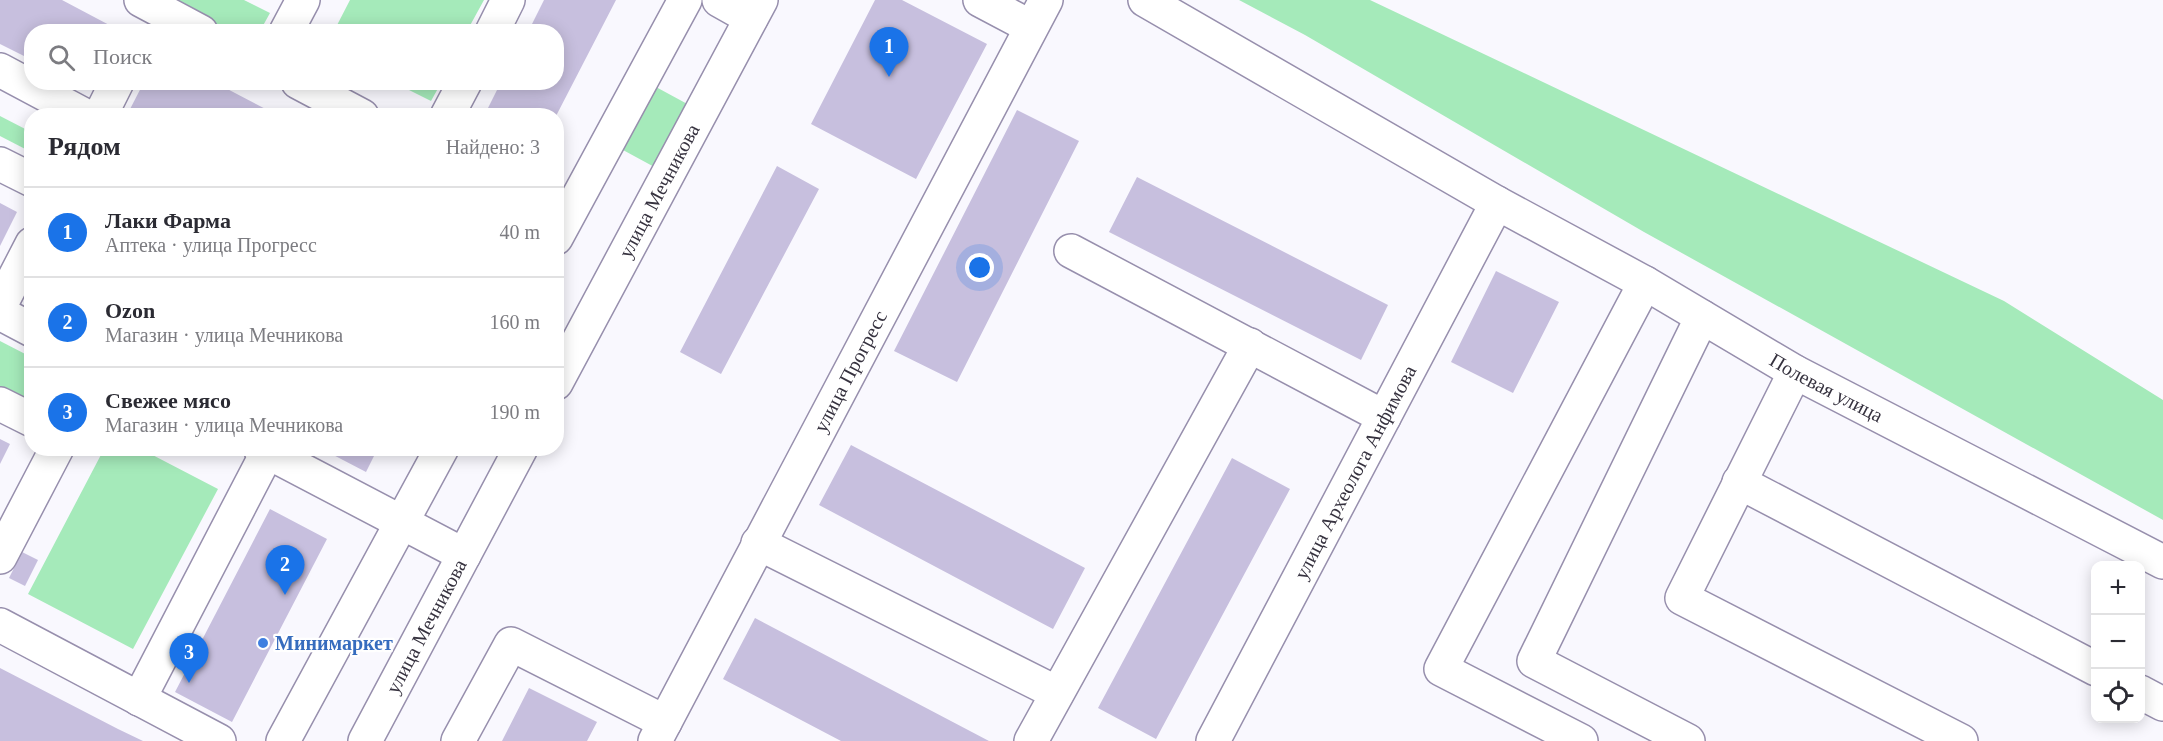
<!DOCTYPE html>
<html lang="ru">
<head>
<meta charset="utf-8">
<style>
	:root { --surface:#fff; --page:#f7f7f7; --text:#2b2b33; --muted:#7c7c81; --line:#e1e1e2; --accent:#1a73e8 }
	body { margin:0; font-family:"Times New Roman",serif; background:var(--page); color:var(--text) }
	.controls { position:absolute; right:18px; bottom:18px; display:grid; overflow:hidden; border-radius:12px; box-shadow:0 3px 15px #0003 }
	.controls button { width:54px; height:54px; display:grid; place-items:center; padding:0; border:0; border-bottom:2px solid var(--line); background:var(--surface); color:var(--text); font:30px sans-serif }
	.you { position:absolute; left:980px; top:268px; width:21px; height:21px; margin:-15px; border:4px solid #fff; border-radius:50%; background:#1a73e8; box-shadow:0 0 0 9px #1a73e833 }
	.badge { display:grid; place-items:center; width:39px; height:39px; border-radius:50%; background:var(--accent); color:#fff; font-size:20px; font-weight:700 }
	.pin { position:absolute; translate:-50% -50px; filter:drop-shadow(0 2px 3px #0008) }
	.pin::after { content:''; position:absolute; top:32px; width:21px; height:18px; background:inherit; clip-path:polygon(0 0,100% 0,50% 100%) }
	.list { margin:0; padding:0; list-style:none }
	h2 { display:flex; justify-content:space-between; align-items:center; height:78px; margin:0; padding:0 24px; font-size:26px }
	h2 small { font-size:20px; font-weight:400; color:var(--muted) }
	.list li { display:grid; grid-template-columns:39px 1fr auto; gap:18px; align-items:center; box-sizing:border-box; height:90px; padding:0 24px; border-top:2px solid var(--line) }
	.list b { display:block; font-size:22px; white-space:nowrap }
	.list p { margin:0; font-size:20px; white-space:nowrap; color:var(--muted) }
	.list em { font-size:20px; font-style:normal; color:var(--muted) }
	.icon { flex:none; width:33px; height:33px; fill:none; stroke:currentColor; stroke-width:2; stroke-linecap:round; stroke-linejoin:round }
	.map { position:relative; flex:none; width:2163px; height:741px; overflow:hidden }
	.search { position:absolute; background:var(--surface); box-shadow:0 3px 15px #0003; left:24px; top:24px; width:540px; height:66px; display:flex; align-items:center; gap:15px; box-sizing:border-box; padding:0 21px; border-radius:24px; color:var(--muted); font-size:22px }
	.panel { position:absolute; background:var(--surface); box-shadow:0 3px 15px #0003; left:24px; top:108px; width:540px; height:348px; border-radius:24px }
	.map>svg:first-child { display:block }
</style>
</head>
<body>
<div class="map">
<svg width="2163" height="741" viewBox="0 0 2163 741">
	<rect width="100%" height="100%" fill="#f9f8fe"/>
	<!-- green -->
	<path fill="#a5eaba" d="M168,0H244L270,13L260,31H230Z
		M350,0H484L467,31H334Z
		M1239,0H1370L2004,301L2163,400V520L1644,232L1305,35Z
		M395,83H441L431,101Z
		M656,87L691,106L658,169L623,150Z
		M0,116L31,132V152L0,136Z
		M0,341L31,357V403L0,386Z
		M104,449H141L218,489L133,649L28,594Z"/>
	<!-- building -->
	<path fill="#c7bfde" d="M0,0H62L113,27L110,32H32V60L0,44Z
		M544,0H616L556,116H484L501,82H556V32H528Z
		M875,0H902L987,44L916,179L811,124Z
		M144,82H214L279,116H134L128,113Z
		M1017,110L1079,141L957,382L894,351Z
		M777,166L819,189L721,374L680,352Z
		M1137,177L1388,305L1361,360L1109,232Z
		M0,203L17,212L0,246Z
		M1496,271L1559,302L1513,393L1451,362Z
		M0,439L10,444L0,464Z
		M851,445L1085,568L1053,629L819,505Z
		M320,448H378L366,472Z
		M1232,458L1290,489L1156,739L1098,708Z
		M270,509L327,539L232,722L175,692Z
		M22,552L38,560L25,586L9,578Z
		M755,618L989,741H841L723,679Z
		M0,668L118,729L143,741H0Z
		M529,688L597,722L587,741H502Z"/>
	<g fill="none" stroke-linecap="round" stroke-linejoin="round">
		<!-- minor casing -->
		<g stroke="#978fad" stroke-width="36">
			<g id="minor">
				<path d="M141,0L201,32"/>
				<path d="M719,0L751,18"/>
				<path d="M980,0L1031,27"/>
				<path id="s1" d="M1145,0L1497,203L1645,283L1795,372L2163,562"/>
				<path d="M286,32L303,0"/>
				<path d="M492,32L508,0"/>
				<path d="M0,70L86,116"/>
				<path d="M298,82L362,116"/>
				<path d="M100,116L117,82"/>
				<path d="M447,116L465,82"/>
				<path d="M0,164L32,180"/>
				<path d="M556,238L685,0"/>
				<path d="M1071,251L1384,417"/>
				<path d="M0,306L32,244"/>
				<path d="M0,313L32,330"/>
				<path d="M1795,372L1682,598L1961,741"/>
				<path id="s2" d="M556,383L761,0"/>
				<path d="M0,404L32,420"/>
				<path d="M260,448L464,555"/>
				<path d="M1739,482L2096,669"/>
				<path d="M758,543L1057,693"/>
				<path d="M0,557L57,448"/>
				<path d="M0,625L219,741"/>
				<path d="M2140,692L2163,704"/>
				<path d="M139,699L267,453"/>
				<path d="M283,741L442,448"/>
				<path id="s3" d="M365,741L521,448"/>
				<path d="M458,741L511,644L665,722"/>
				<path id="s4" d="M655,741L1046,0"/>
				<path d="M1031,741L1250,345"/>
				<path id="s5" d="M1213,741L1497,203"/>
				<path d="M1581,741L1441,669L1645,283"/>
				<path d="M1688,741L1534,661L1702,317"/>
			</g>
		</g>
		<!-- minor -->
		<use href="#minor" stroke="#fff" stroke-width="33"/>
	</g>
	<!-- markers -->
	<circle fill="#3f7fe0" stroke="#fff" stroke-width="2" cx="263" cy="643" r="6"/>
	<g text-anchor="middle" stroke-width="4.5" stroke-linejoin="round" paint-order="stroke">
		<!-- street labels -->
		<g font-size="20" fill="#36323f" stroke="#fff">
			<text dy="7" stroke="none"><textPath href="#s2" startOffset="218">улица Мечникова</textPath></text>
			<text dy="7" stroke="none"><textPath href="#s4" startOffset="418">улица Прогресс</textPath></text>
			<text dy="7" stroke="none"><textPath href="#s1" startOffset="784">Полевая улица</textPath></text>
			<text dy="7" stroke="none"><textPath href="#s5" startOffset="304">улица Археолога Анфимова</textPath></text>
			<text dy="7" stroke="none"><textPath href="#s3" startOffset="130">улица Мечникова</textPath></text>
		</g>
		<!-- shop labels -->
		<g font-size="20" font-weight="bold" fill="#366cbe" stroke="#fff" text-anchor="start">
			<text x="275" y="650">Минимаркет</text>
		</g>
	</g>
</svg>
<div class="controls">
<button>+</button>
<button>−</button>
<button><svg class="icon" aria-label="locate" viewBox="0 0 24 24"><circle cx="12" cy="12" r="6"/><path d="M12 2v4M12 18v4M2 12h4M18 12h4"/></svg></button>
</div>
<div class="you"></div>
<div class="pin badge" style="left:889px;top:77px">1</div>
<div class="pin badge" style="left:285px;top:595px">2</div>
<div class="pin badge" style="left:189px;top:683px">3</div>
<div class="search"><svg class="icon" aria-label="search" viewBox="0 0 24 24"><circle cx="10" cy="10" r="6"/><path d="M15 15l6 6"/></svg>Поиск</div>
<section class="panel">
<h2>Рядом<small>Найдено: 3</small></h2>
<ul class="list">
<li><span class="badge">1</span><div><b>Лаки Фарма</b><p>Аптека · улица Прогресс</p></div><em>40 m</em></li>
<li><span class="badge">2</span><div><b>Ozon</b><p>Магазин · улица Мечникова</p></div><em>160 m</em></li>
<li><span class="badge">3</span><div><b>Свежее мясо</b><p>Магазин · улица Мечникова</p></div><em>190 m</em></li>
</ul>
</section>
</div>
</body>
</html>
